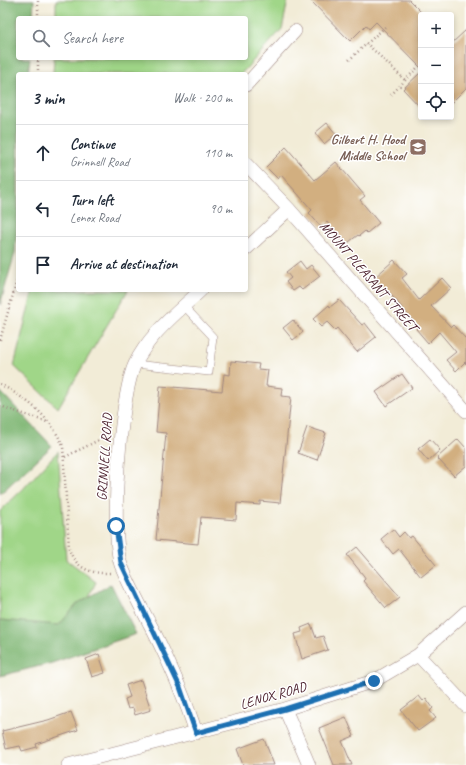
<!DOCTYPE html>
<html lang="en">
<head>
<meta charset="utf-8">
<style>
	:root { --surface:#fff; --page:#f6f6f7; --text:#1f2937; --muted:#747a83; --line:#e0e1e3 }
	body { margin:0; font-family:Caveat,sans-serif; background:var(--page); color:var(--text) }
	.controls { position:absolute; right:12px; top:12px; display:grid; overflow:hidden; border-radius:4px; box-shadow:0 2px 6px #0003 }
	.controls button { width:36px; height:36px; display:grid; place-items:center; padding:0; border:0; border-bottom:1px solid var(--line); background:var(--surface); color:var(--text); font:20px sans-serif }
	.stop { position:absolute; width:12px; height:12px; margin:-9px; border:3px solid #1f6fb2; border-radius:50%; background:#fff }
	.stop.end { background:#1f6fb2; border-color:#fff; box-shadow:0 1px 4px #0008 }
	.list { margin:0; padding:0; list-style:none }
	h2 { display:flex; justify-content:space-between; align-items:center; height:52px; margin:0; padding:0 16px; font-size:17px }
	h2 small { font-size:13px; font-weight:400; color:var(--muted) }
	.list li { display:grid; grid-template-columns:26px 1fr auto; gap:12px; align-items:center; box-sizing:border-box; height:56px; padding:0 16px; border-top:1px solid var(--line) }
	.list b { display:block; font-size:15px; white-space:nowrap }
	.list p { margin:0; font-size:13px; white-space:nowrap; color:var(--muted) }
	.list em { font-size:13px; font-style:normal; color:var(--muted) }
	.icon { flex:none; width:22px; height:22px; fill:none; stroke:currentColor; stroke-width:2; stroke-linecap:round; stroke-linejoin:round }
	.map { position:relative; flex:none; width:466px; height:765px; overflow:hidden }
	.search { position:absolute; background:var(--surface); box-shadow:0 2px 6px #0003; left:16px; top:16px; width:232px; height:44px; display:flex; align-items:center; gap:10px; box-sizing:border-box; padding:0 14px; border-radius:4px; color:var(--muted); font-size:15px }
	.panel { position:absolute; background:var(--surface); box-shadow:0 2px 6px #0003; left:16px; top:72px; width:232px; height:220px; border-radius:4px }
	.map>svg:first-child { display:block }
</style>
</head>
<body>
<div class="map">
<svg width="466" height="765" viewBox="0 0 466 765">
	<rect width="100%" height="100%" fill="#fff"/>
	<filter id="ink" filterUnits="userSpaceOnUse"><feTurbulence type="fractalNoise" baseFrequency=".025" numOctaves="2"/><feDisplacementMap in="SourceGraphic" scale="8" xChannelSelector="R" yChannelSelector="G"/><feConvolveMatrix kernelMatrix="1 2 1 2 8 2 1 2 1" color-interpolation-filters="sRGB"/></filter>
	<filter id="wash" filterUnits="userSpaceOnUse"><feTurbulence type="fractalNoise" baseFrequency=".012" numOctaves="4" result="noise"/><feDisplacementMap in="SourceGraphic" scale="16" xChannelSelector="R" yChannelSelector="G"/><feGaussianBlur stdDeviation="0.9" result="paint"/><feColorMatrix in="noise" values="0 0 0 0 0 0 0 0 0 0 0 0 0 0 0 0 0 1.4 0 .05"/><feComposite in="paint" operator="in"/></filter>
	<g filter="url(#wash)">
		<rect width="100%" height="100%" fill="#f2ecd7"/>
		<!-- green -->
		<path fill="#a0d688" stroke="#757a5a" d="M56,0H288L282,29L241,74H53L54,58H246V18H56Z
			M33,290H128L58,408L14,366Z
			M58,451L66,559L96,582L73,629L0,630V511L22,490Z"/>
		<!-- forest -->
		<path fill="#80b774" stroke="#656b50" d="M0,0H34L33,18H18V58H30L28,74H18V209L15,253L0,305Z
			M0,391L52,446L0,494Z
			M111,584L136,634L52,663L0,676V620L59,625L78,603Z"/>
		<g id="blocks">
			<!-- building -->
			<path fill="#d2af80" d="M310,0H409L421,12V68L376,22L369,29L366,25L350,41Z
				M466,30V88L451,103V44Z
				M421,72V108L403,89Z
				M327,123L336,134L324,144L315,133Z
				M286,147L315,180L336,162L365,196L360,200L379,223L367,233L365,231L359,236L358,235L345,245L327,222L321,227L309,213L312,210L281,175L278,179L266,167Z
				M394,260L407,274L402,278L419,300L442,278L451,288L431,306L451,327L453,325L466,339V364L465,362L456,371L446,360L456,352L439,332L428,343L416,329L418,327L388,291L384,295L376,286L379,283L374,278Z
				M300,261L306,269L311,265L320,276L302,290L299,287L293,291L286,282L291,278L286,272Z
				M339,300L362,325L365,323L376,337L357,352L337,328L335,330L327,322L321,327L313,319L329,305L330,307Z
				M293,320L303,332L293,340L283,328Z
				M231,361L259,364L258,369L268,370L266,386L282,388L281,396L291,397L280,503L260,501V505L237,503L236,520L201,517L198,544L156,540L166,433L156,432L160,386L222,391L224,374L230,375Z
				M402,374L412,388L386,406L376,392Z
				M307,427L326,433L317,460L298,453Z
				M430,439L440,450L428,461L418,449Z
				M458,439L466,448V466L454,476L437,458Z
				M393,529L399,537L404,532L409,538L412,536L436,565L421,577L399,549L393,554L381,539Z
				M357,547L400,597L386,608L363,581L365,579L364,576L347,555Z
				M311,624L316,638L323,636L328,650L302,659L295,634L302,632L301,628Z
				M99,654L105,673L92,677L86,659Z
				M141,680L151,710L135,715L133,708L128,709L125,699L130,697L126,685Z
				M419,696L423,701L426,698L433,708L430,711L436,718L418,731L401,710Z
				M71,712L78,730L36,744L37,747L22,751L20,746L6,749L2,731L48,720Z
				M346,717L354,736L342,741L352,765H334L319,728Z
				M264,739L274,765H243L237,749Z"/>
		</g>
	</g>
	<g filter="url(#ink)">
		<use href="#blocks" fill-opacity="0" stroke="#9e8681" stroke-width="1"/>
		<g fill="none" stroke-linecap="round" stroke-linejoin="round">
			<!-- lane casing -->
			<g stroke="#9e8681" stroke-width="8">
				<path id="lane" d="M135,364L209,372L213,337L184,306"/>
			</g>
			<!-- street casing -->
			<g stroke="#9e8681" stroke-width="14">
				<path id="street" d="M246,85L295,31
					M246,164L289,209L466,411
					M246,249L289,209
					M418,655L466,706
					M285,709L309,765
					M196,733C185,697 170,664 153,630C142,609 130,587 121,565C110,532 120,395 135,364C149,334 178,312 201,290
					M68,765L285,709L374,681L418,655L466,612"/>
			</g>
			<!-- path -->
			<path stroke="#9e8681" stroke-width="2.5" stroke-dasharray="1 3" stroke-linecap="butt" d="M38,18V0
				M366,43L405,80
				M349,60L385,27
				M38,74V58
				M391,95L419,66
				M0,340L18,277
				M0,384C28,400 49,415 63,446L69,549C76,569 91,574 111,573
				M0,406L47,422
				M65,457L99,440"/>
			<!-- lane -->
			<use href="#lane" stroke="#fff" stroke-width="7"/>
			<!-- street -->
			<use href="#street" stroke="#fff" stroke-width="13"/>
		</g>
	</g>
	<g fill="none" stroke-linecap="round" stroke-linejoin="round" filter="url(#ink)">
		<!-- route -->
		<path stroke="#1f6fb2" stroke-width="5" d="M116,526L121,563L180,687L196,733L285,709L374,681"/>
	</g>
	<!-- icons -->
	<defs>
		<g id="school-square" transform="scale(0.9)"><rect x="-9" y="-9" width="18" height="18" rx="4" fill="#8d6e63" stroke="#fff"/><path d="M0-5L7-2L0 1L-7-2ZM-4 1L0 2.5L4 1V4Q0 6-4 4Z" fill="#fff"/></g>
	</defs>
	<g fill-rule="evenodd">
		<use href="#school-square" x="418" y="147"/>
	</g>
	<g text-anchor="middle" stroke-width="3" stroke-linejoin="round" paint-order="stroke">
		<!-- education labels -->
		<g font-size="14" font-weight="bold" fill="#785e54" stroke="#fff" text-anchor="end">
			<text x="405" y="144">Gilbert H. Hood<tspan x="405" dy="16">Middle School</tspan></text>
		</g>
		<!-- street labels -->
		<g font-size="14" fill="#4a1f2b" stroke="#fff">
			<text transform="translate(369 276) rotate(49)" y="5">MOUNT PLEASANT STREET</text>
			<text transform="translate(104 457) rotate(-86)" y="5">GRINNELL ROAD</text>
			<text transform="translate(273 695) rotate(-16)" y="5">LENOX ROAD</text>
		</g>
	</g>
</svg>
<div class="controls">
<button>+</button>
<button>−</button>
<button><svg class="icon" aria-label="locate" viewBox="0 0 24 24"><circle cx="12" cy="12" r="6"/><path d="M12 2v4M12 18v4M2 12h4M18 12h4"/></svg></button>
</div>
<div class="stop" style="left:116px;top:526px"></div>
<div class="stop end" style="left:374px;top:681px"></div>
<div class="search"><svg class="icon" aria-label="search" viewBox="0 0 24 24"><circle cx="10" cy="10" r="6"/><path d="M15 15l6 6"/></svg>Search here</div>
<section class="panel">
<h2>3 min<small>Walk · 200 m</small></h2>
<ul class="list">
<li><svg class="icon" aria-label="ahead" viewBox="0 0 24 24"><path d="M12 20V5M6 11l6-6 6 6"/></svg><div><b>Continue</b><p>Grinnell Road</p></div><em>110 m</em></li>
<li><svg class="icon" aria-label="left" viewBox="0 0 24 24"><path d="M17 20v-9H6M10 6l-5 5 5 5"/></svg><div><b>Turn left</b><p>Lenox Road</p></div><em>90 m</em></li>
<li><svg class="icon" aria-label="arrive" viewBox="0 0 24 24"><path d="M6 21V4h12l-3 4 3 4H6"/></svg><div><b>Arrive at destination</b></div></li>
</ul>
</section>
</div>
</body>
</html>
